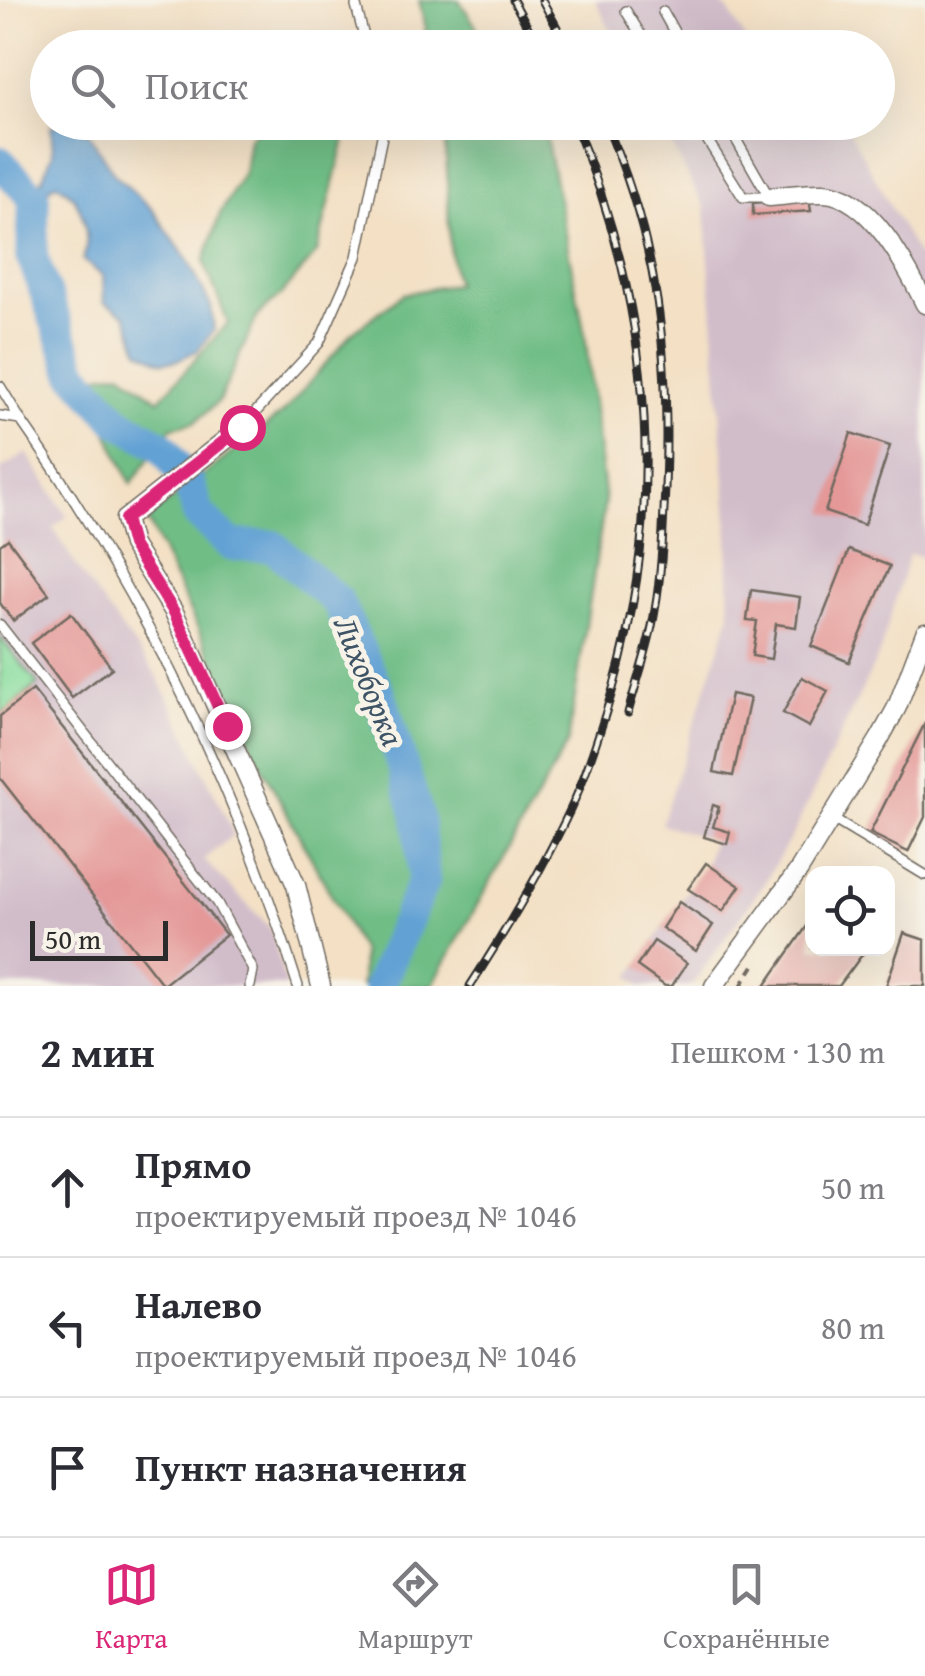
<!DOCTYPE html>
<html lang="ru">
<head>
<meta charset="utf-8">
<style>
	:root { --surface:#fff; --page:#f7f7f7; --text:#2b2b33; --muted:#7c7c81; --line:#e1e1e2; --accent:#db2777 }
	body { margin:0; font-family:"Gentium Book Plus",serif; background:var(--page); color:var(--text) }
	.controls { position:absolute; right:30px; bottom:30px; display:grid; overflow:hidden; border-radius:20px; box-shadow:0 10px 40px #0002 }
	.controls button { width:90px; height:90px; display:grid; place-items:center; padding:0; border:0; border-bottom:2px solid var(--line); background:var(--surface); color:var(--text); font:50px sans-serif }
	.scale { position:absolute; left:30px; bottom:25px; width:138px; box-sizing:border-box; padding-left:10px; border:5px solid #2b2b2b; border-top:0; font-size:28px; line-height:35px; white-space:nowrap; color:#2b2b2b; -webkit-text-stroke:8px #f7f3e8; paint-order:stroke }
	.stop { position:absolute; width:30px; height:30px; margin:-22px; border:8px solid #db2777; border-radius:50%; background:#fff }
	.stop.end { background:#db2777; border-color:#fff; box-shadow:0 2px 10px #0008 }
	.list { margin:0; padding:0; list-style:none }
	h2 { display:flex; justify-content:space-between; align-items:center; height:130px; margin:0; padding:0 40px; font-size:42px }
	h2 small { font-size:32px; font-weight:400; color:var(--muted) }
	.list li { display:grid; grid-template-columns:65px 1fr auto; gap:30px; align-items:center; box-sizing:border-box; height:140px; padding:0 40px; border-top:2px solid var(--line) }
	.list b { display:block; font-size:38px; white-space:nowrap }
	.list p { margin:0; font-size:32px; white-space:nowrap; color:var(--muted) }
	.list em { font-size:32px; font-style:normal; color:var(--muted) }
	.icon { flex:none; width:55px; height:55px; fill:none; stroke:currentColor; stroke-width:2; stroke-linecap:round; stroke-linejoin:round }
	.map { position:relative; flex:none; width:925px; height:986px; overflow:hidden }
	.search { position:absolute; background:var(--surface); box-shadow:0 10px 40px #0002; left:30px; right:30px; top:30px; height:110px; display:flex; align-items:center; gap:25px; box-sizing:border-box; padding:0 35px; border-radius:55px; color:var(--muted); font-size:38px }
	.sheet { height:550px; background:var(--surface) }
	nav { display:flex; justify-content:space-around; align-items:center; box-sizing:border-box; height:140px; border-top:2px solid var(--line); background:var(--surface); font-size:28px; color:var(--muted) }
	nav a { display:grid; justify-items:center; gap:5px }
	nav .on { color:var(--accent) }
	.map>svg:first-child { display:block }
</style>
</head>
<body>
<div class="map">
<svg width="925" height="986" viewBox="0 0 925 986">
	<rect width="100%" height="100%" fill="#f7f3e8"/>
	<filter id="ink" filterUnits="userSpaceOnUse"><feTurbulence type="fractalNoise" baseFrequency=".01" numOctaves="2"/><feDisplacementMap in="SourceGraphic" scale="20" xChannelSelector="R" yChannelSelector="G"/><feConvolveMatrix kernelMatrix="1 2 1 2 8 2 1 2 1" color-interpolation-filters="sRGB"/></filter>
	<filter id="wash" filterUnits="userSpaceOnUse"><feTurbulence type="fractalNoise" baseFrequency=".0048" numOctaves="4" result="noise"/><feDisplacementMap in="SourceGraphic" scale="40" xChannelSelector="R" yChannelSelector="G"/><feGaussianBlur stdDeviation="2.25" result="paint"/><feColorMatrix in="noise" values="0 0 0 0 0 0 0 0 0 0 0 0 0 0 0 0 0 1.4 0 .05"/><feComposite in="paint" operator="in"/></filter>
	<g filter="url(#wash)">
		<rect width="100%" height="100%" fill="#f3e0c5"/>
		<!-- industrial -->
		<path fill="#d1bdca" d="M595,0H715L728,10L750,47H620Z
			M660,123H845L917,255L925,254V558L909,554L880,652L794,832L763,885L691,986H641L630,977L706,863L713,840L661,824L730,616L727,508L705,208Z
			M27,453L67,516L53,528L82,575L158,677L234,834L204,860L271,929L286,986H0V470Z"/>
		<!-- green -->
		<path fill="#8adea0" stroke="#5a8466" stroke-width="2.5" d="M0,637L38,684L4,713L0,708Z"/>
		<!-- forest -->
		<path fill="#6fbd86" stroke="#4d7458" stroke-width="2.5" d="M419,0H459L489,47H420L426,28Z
			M263,123H349L317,252L282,294L258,315L219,401L195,422L172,427L131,484L82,377L121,372L159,400L228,323L204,262L220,214L244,172L249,138Z
			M441,123H537L546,137L585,335L605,501L568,742L432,986H361L362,952L263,769L147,519L284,412L353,332L403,294L456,284C443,231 453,176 441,123Z"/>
		<!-- water -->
		<path fill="#62a1d4" stroke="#466680" stroke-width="2.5" d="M64,124L88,132L114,174L152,209L188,261L211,306L214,330L198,350L176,361L163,362L140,351L126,315L104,302L103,276L83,260C92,235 82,194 55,183L43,195L39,187L53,153L51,126Z"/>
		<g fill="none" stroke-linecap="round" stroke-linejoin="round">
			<!-- river -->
			<path stroke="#62a1d4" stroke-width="32" d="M0,162L34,198L32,256L74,372L117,420L162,446L189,483L198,514L231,545L273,546L337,601L380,694L418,816L424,879L379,986"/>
		</g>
		<g id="blocks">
			<!-- building -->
			<path fill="#e49897" d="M809,198L811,211L753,215V203Z
				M851,433L890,446L864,525L825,512Z
				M8,539L49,594L13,621L0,603V545Z
				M849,550L890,566L849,662L811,646Z
				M751,590L800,597L796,627L776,624L771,659L752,656L757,621L747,620Z
				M71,613L112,668L72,698L31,643Z
				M802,677L828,691L809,727L783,713Z
				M33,690L226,935L163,985L0,778V716Z
				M731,694L750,698L733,776L714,772Z
				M925,723V817L908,852L870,833Z
				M713,805L719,807L713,827L730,832L727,844L704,837Z
				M706,863L740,886L723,911L688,889Z
				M679,902L713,925L696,951L662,928Z
				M812,919V948H867L839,986H765Z
				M904,933L925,940V986H886Z
				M654,941L687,963L672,986H665L637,966Z"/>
		</g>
	</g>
	<g filter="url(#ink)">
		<use href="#blocks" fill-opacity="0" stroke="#716a61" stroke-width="2.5"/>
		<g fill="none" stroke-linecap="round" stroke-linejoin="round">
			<!-- lane casing -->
			<g stroke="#716a61" stroke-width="12">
				<path id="lane" d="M356,6L367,48
					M626,11L649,48
					M663,12L683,48
					M696,122L743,197H769L726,122
					M0,386L20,419
					M0,416L20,419C143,594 234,783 298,986
					M242,427L319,343L357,257L385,122
					M0,625L217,903L253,970L250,986
					M831,818L925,875"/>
			</g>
			<!-- street casing -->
			<g stroke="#716a61" stroke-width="21">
				<path id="street" d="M769,197C787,196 806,192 824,193C870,195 907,267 925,304
					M242,427L125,519L132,545L174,612L296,885L321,986
					M714,986L799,870L880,738L897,707L925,633"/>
			</g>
			<!-- path -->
			<path stroke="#716a61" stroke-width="4" stroke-dasharray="8 8" stroke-linecap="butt" d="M741,986L757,961"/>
			<!-- lane -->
			<use href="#lane" stroke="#fff" stroke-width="9"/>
			<!-- street -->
			<use href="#street" stroke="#fff" stroke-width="18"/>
			<!-- rail casing -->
			<g stroke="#2b2b2b" stroke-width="9">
				<path id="rail" d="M513,0L539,48
					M542,0L568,48
					M605,122C659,245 670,355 665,488C663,528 662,570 655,610C650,644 637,679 628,713
					M470,986C507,929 542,870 571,808C585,778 595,746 605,715C669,515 655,315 574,122"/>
			</g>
			<!-- rail -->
			<use href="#rail" stroke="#f7f3e8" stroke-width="5" stroke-dasharray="15" stroke-linecap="butt"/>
		</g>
	</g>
	<g fill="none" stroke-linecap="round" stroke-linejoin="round" filter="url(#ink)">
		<!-- route -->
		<path stroke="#db2777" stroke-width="12" d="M227,726L174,612L132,545L125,519L242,427"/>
	</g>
	<g text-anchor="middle" stroke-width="10" stroke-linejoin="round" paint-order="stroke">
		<!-- water labels -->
		<g font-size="32" font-style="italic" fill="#3e5466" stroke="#f7f3e8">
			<text transform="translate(369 681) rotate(68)" y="11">Лихоборка</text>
		</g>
	</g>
</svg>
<div class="controls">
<button><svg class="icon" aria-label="locate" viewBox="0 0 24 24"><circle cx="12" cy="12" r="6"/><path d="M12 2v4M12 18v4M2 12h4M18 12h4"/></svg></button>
</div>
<div class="scale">50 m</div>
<div class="stop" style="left:242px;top:427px"></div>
<div class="stop end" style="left:227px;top:726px"></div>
<div class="search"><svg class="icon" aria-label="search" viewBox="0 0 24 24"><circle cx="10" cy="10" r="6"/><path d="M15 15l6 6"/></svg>Поиск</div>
</div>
<section class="sheet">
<h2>2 мин<small>Пешком · 130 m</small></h2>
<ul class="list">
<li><svg class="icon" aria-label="ahead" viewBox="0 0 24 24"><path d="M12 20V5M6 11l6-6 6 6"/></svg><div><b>Прямо</b><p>проектируемый проезд № 1046</p></div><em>50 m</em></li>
<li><svg class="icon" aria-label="left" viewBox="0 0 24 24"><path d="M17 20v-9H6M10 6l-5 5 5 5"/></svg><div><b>Налево</b><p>проектируемый проезд № 1046</p></div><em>80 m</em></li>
<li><svg class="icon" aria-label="arrive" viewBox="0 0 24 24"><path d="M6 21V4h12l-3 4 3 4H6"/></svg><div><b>Пункт назначения</b></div></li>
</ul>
</section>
<nav>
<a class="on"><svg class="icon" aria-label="map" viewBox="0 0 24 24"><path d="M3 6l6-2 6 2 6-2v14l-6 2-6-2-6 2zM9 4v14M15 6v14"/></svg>Карта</a>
<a><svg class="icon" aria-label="directions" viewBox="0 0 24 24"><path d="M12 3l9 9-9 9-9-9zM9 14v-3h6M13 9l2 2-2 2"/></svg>Маршрут</a>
<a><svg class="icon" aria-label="saved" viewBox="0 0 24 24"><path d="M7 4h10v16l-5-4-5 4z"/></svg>Сохранённые</a>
</nav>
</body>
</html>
